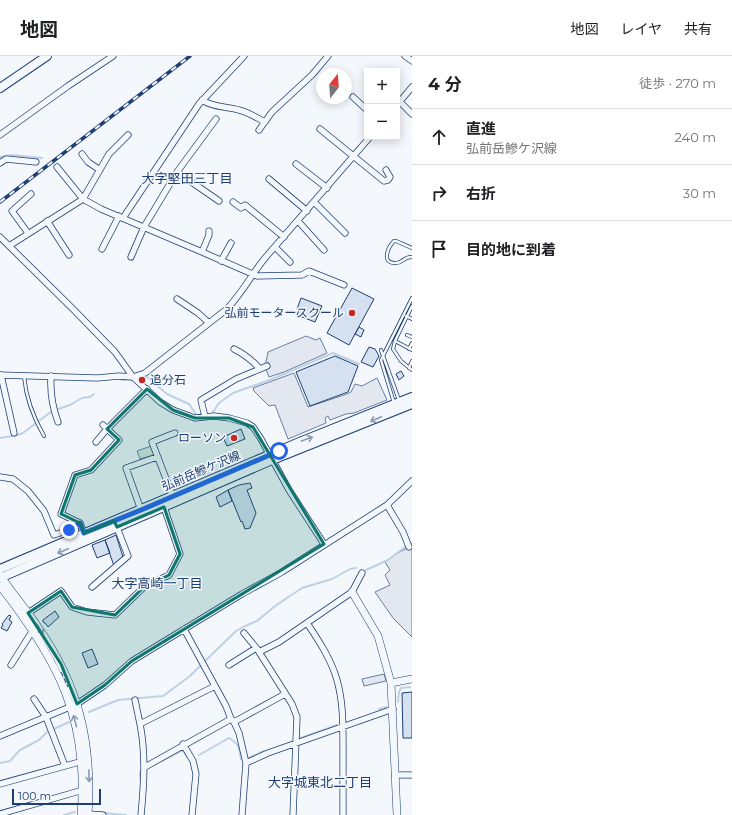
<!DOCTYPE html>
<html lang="ja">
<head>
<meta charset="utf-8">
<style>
	:root { --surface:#fff; --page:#f6f6f6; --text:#202124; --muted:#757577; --line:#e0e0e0 }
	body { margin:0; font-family:Montserrat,"Noto Sans JP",sans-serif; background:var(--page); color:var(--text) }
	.controls { position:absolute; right:12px; top:12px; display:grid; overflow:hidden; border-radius:0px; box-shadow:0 2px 10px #0003 }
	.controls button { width:36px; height:36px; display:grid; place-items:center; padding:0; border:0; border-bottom:1px solid var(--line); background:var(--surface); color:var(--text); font:20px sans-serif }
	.compass { position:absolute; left:316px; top:12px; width:36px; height:36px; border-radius:50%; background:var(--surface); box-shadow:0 2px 10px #0003; rotate:17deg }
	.scale { position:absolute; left:12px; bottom:10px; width:89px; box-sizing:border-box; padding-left:4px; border:2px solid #1d3f73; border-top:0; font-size:11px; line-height:14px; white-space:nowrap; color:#1d3f73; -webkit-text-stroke:3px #f4f7fb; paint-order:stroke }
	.stop { position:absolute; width:12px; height:12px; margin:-9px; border:3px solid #2563eb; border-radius:50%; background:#fff }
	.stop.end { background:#2563eb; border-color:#fff; box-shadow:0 1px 4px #0008 }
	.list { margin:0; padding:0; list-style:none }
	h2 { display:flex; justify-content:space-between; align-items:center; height:52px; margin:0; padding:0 16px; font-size:17px }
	h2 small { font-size:13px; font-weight:400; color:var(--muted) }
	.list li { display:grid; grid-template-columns:26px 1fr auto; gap:12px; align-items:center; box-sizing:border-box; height:56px; padding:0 16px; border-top:1px solid var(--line) }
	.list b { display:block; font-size:15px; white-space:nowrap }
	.list p { margin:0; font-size:13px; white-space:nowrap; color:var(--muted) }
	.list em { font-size:13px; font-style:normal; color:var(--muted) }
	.icon { flex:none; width:22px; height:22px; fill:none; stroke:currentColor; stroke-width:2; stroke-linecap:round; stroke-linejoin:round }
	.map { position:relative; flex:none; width:412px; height:759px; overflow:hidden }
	header { display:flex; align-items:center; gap:24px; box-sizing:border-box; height:56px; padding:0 20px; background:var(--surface); border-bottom:1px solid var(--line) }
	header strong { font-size:19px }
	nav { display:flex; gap:22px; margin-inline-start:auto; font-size:14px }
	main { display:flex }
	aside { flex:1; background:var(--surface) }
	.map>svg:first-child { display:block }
</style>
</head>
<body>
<header>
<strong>地図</strong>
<nav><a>地図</a><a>レイヤ</a><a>共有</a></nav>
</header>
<main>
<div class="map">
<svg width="412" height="759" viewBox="0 0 412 759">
	<rect width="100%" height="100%" fill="#f4f7fb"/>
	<!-- green -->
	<path fill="#d7e8df" stroke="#687fa3" d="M151,390L154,399L140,403L137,395Z"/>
	<!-- parking -->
	<path fill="#e3e8f0" stroke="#687fa3" d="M306,280L316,284L320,282L327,297L284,316L269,321L265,311L268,296Z
		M294,317L308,351L347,338L351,336L355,328L362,330L377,322L387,344L354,357L346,358L330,364L328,360L325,362L326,367L288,383L275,349L269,350L254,335L253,332Z
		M411,490L412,491V581L393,562L375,536L390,529L385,519L390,514L385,506L394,499Z
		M384,618L386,625L364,630L362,623Z"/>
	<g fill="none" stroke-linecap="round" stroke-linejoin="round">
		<!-- stream -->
		<path stroke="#bed0e5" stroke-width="2" d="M0,101L12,99L42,102
			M147,321L167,338L189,348L196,358
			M122,324H131
			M213,356L219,347L233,337L270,324L333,297L359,308
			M0,382L18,379L23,377L52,355L70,349L82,342L90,341L94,338
			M411,488L412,487
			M364,515L388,504L405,491
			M204,606L236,575L243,571L257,565L275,550L302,532L332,523L350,513L356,512
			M398,646L399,636L401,632L410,631
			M379,653L386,651
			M89,656L118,644L163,640L190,620L200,610
			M54,673L69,666
			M301,682L337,669
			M199,699L229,682C239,688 239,691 241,703
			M249,702L264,695
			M161,705L183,694L187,701
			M0,707L10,705L20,694L39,684L48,675
			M140,716L141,730
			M103,757L126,759
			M64,759L75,756"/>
	</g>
	<!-- building -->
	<path fill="#d5e0f0" stroke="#1d3f73" d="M352,232L374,243L349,289L327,277Z
		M301,242L322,250L315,266L297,259L299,254L297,253Z
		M359,271L364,274L361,281L355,278Z
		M369,291L375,293L379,300L373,311L361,306Z
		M335,300L358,310L348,336L310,350L296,316Z
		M401,315L404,320L399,324L396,318Z
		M241,373L245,383L227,390L223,381Z
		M250,427L252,432L247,434L256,457L250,472L245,473L242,465L241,466L228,434L239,429Z
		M228,434L232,445L220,451L216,441Z
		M116,479L123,501L114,510L105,484Z
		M105,484L110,497L97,502L92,489Z
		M55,555L59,561L48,571L45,567L43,566V564Z
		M9,559L11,560L9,564L12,566L7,575L1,572L3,569L2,568Z
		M92,593L98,608L88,612L82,597Z
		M412,636V682H403L402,637Z"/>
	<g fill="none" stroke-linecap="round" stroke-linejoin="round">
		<!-- service casing -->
		<g stroke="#1d3f73" stroke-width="4">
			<path id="service" d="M412,192L396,185H394C388,191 381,207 395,207C402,208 404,200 412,201
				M412,250L395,285L393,293L401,305L412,314
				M406,260L412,263
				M407,279L412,281
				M395,285L412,294
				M409,293L412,287
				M381,294L399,344
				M409,312L412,305
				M24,320C26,342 33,361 44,380
				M394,347L381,304L412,242"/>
		</g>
		<!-- minor casing -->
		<g stroke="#1d3f73" stroke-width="7">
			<path id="minor" d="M405,0L412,5
				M353,41L367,54
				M202,44C214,52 226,50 239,54C248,56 257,62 265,66
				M398,44L412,58
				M397,49L412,31
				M320,73L384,125L388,124L390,121L386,114
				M259,74L272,56L312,19L328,0
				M0,79L68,30L113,0
				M82,98L88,106L100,114
				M0,107L6,103L36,106
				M296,108L327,132
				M57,111L83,143L109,98L128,79
				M177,116L219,145
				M269,123L307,155
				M233,146L241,152L245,149L284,181
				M314,146L345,177
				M123,162L199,48L244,0
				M47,165L69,199
				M298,165L324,194
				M28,177L12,155L31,138
				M0,181L73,253L115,296L133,321L160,346L173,354L195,362L214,360L229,362L247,367L253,371L261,383L289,434L324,488
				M9,190L83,143L101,153L202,196L257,220L302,219L309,215L344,229
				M275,191L290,206
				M102,193L119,160
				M202,196L209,179V175
				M131,201L144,171L177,116L216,63
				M221,205L231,187
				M177,243L198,257L209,267
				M234,293C244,298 253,305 260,313
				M0,319L97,322L119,320L133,321L145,317L227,253C242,237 252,218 265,202L370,81
				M1,319L14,377
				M51,320C50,337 52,350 58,366
				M205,361L201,344L236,323L267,310
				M96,386L107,373L147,333
				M0,421L13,423L28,435L44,455L54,479L69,474L80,467L85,481
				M173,441L152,386L175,377
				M387,449L403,476L409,491
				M141,454L126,412L157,401
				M80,467L61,458L75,419L91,414L119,384L103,369
				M92,531L128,500L116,469
				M28,557L61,535L72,551L87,556L115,559L144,531L169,519L180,498L164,451
				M307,567C319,585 331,603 337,624C343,645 343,667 343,688C343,712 343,735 343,759
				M184,573L226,650L231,663L234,666L239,677L246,707L242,759
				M244,577L258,594
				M11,609L33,574
				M229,609L256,592
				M34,643L46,661L65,710
				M135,644L140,668
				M234,666L285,638
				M0,680L77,648L105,629L132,605L242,538L282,516L387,449L412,425
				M183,688L193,705L196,718L192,759
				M246,707L268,697L393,653
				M145,711L231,663
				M395,719H412
				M0,728L83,705
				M0,758L83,734
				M88,758L103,759
				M141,759C144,728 146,698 140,668L215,630
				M293,759L297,661L292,648L259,596L279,586L352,536L362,517"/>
		</g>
		<!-- tertiary casing -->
		<g stroke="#1d3f73" stroke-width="8">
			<path id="tertiary" d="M0,519C12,537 26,553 38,571C79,629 93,688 88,759
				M0,530C58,604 89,663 81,759
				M352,536L378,580L391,627L397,759
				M391,627L412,623"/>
		</g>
		<!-- secondary casing -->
		<g stroke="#1d3f73" stroke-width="10">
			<path id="secondary" d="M0,32L47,0"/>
		</g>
		<!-- primary casing -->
		<g stroke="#1d3f73" stroke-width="10">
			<path id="primary" d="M0,513L297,387L412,341
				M0,522L272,404L412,348"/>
		</g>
		<!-- service -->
		<use href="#service" stroke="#f4f7fb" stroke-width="2.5"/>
		<!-- minor -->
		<use href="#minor" stroke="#f4f7fb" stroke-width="5.5"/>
		<!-- tertiary -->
		<use href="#tertiary" stroke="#f4f7fb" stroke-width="7"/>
		<!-- secondary -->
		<use href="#secondary" stroke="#f4f7fb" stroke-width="8"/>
		<!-- primary -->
		<use href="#primary" stroke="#f4f7fb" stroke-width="8"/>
		<!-- rail casing -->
		<g stroke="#1d3f73" stroke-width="3.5">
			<path id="rail" d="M0,146L190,0"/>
		</g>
		<!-- rail -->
		<use href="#rail" stroke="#f4f7fb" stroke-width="2" stroke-dasharray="6" stroke-linecap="butt"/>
		<!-- fence -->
		<path stroke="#1d3f73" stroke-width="1" stroke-dasharray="5 2" stroke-linecap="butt" d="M61,616L68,631"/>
	</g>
	<!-- one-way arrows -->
	<defs><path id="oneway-shaft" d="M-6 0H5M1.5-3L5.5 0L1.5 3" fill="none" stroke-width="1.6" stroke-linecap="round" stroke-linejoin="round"/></defs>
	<g stroke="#889bb7">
		<use href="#oneway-shaft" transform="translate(376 363) rotate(157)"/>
		<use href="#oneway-shaft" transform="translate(307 383) rotate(-20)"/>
		<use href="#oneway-shaft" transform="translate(63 495) rotate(156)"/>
		<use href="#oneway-shaft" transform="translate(40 573) rotate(56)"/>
		<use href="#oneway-shaft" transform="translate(75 665) rotate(-104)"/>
		<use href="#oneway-shaft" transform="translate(89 720) rotate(88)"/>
	</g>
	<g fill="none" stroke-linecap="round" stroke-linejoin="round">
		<!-- route -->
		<path stroke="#2563eb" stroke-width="5" d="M69,474L80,467L84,477L141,454L279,395"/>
	</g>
	<!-- marked area -->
	<path fill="#0f766e" fill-opacity="0.2" stroke="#0f766e" stroke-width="3" stroke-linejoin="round" d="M147,333L173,354L195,362H229L253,371L324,488L132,605L105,629L77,648L61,608L28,557L61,535L72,551L115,559L144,531L169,519L180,498L164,451L117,471L114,465L84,477L80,467L61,458L75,419L91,414L119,384L107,373Z"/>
	<!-- markers -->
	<g fill="#c62828" stroke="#f4f7fb" stroke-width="1.5">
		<circle cx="352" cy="257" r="4"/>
		<circle cx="142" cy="324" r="4"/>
		<circle cx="234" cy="382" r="4"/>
	</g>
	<g text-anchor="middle" stroke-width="3" stroke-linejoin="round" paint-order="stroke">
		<!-- poi labels -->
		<g font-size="12" fill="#1d3f73" stroke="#f4f7fb" text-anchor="end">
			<text x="344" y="261">弘前モータースクール</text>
			<text x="150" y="328" text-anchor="start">追分石</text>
			<text x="226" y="386">ローソン</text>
		</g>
		<!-- street labels -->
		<g font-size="12" fill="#1d3f73" stroke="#f4f7fb">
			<text transform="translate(201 415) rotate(-23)" y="4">弘前岳鰺ケ沢線</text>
		</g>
		<!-- neighbourhood labels -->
		<g font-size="13" fill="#1d3f73" stroke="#f4f7fb">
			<text x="187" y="127">大字堅田三丁目</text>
			<text x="157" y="532">大字高崎一丁目</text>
			<text x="320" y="731">大字城東北二丁目</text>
		</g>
	</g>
</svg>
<div class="controls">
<button>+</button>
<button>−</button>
</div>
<svg class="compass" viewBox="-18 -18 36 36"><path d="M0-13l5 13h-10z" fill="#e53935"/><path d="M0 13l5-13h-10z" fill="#757577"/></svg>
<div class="scale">100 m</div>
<div class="stop" style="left:279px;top:395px"></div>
<div class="stop end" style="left:69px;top:474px"></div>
</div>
<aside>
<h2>4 分<small>徒歩 · 270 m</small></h2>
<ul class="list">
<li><svg class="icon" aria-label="ahead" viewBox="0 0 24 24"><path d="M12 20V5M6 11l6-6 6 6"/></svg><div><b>直進</b><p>弘前岳鰺ケ沢線</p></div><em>240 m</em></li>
<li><svg class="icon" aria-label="right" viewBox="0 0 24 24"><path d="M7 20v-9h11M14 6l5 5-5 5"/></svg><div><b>右折</b></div><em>30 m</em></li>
<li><svg class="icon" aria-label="arrive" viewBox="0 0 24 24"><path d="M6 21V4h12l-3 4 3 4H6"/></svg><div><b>目的地に到着</b></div></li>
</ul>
</aside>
</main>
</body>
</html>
